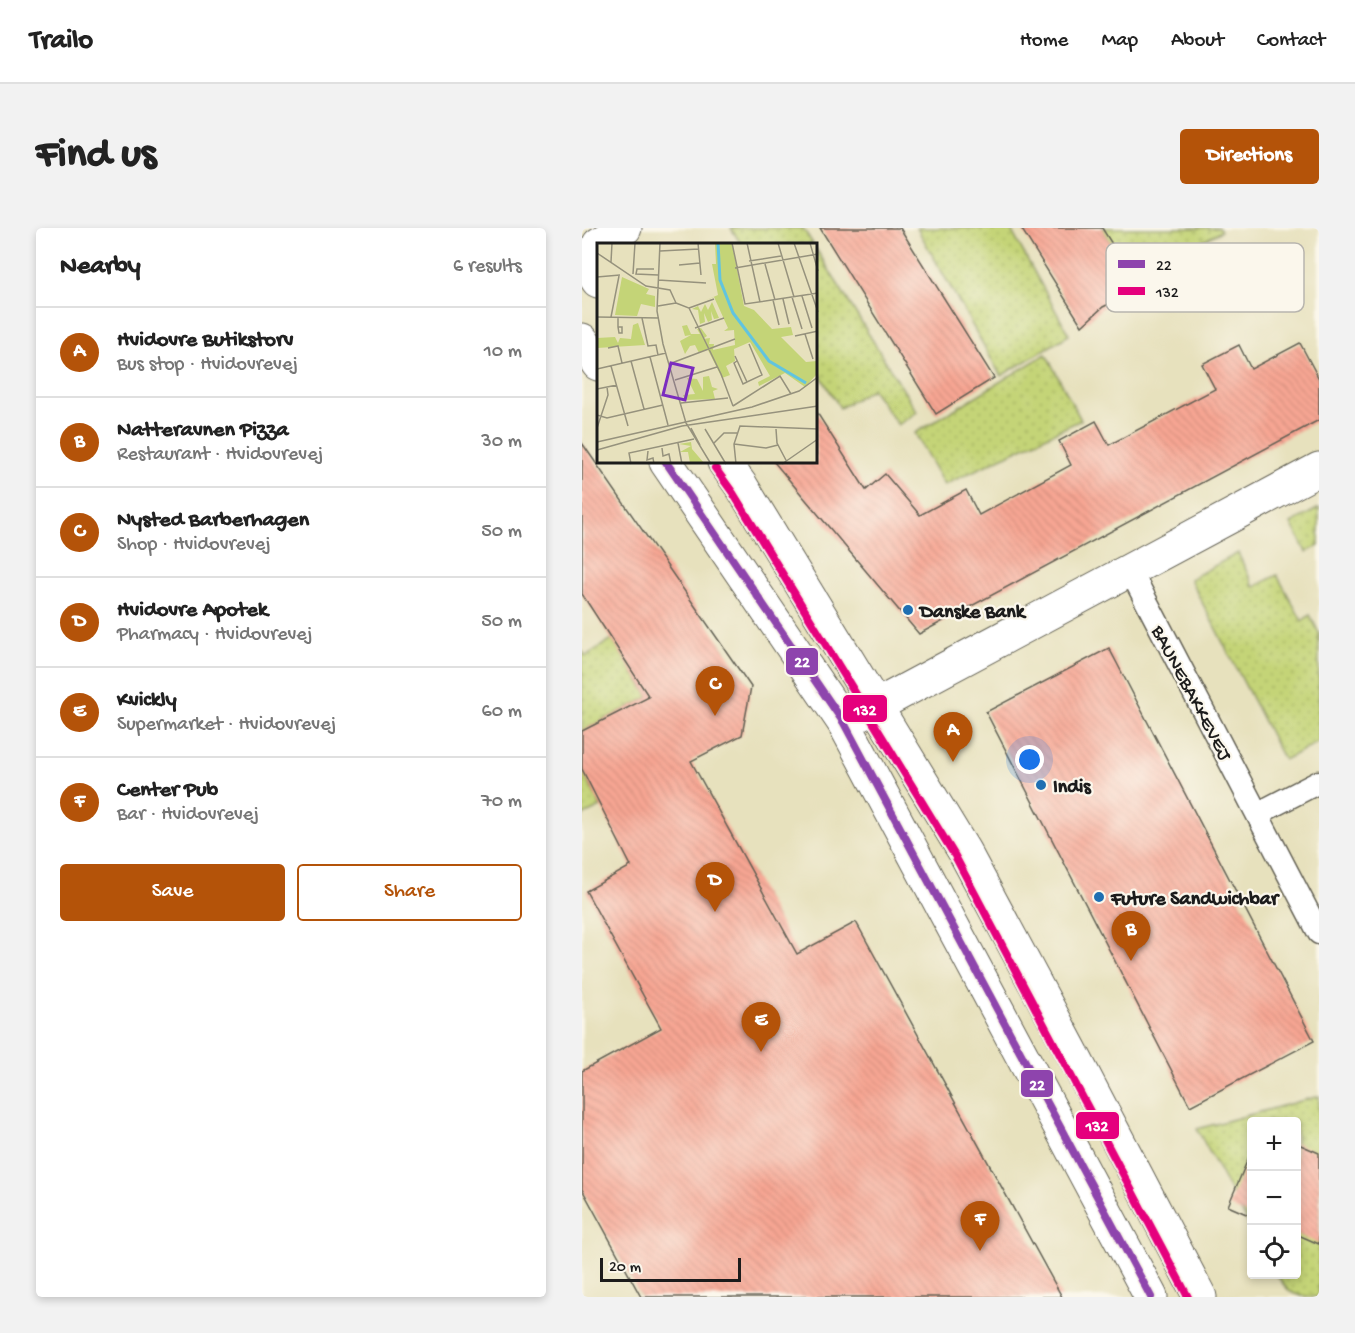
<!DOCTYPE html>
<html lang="en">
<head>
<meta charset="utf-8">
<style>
	:root { --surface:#fff; --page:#f2f2f2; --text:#222; --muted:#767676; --line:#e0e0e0; --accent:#b45309 }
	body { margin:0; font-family:"Gochi Hand",sans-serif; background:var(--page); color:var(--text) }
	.controls { position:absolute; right:18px; bottom:18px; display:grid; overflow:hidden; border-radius:6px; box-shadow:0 3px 9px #0003 }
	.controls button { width:54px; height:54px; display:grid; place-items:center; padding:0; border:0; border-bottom:2px solid var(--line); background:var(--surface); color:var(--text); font:30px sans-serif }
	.scale { position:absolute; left:18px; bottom:15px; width:141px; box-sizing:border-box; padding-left:6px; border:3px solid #1c1c1c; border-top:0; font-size:16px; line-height:21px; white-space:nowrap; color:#1c1c1c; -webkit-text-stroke:4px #fbf7ec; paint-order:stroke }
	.you { position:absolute; left:448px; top:532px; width:21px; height:21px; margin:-15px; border:4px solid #fff; border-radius:50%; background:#1a73e8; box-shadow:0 0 0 9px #1a73e833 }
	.badge { display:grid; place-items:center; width:39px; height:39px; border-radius:50%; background:var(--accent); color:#fff; font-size:20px; font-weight:700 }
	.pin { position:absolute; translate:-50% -50px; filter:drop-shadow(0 2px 3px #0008) }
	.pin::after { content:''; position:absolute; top:32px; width:21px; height:18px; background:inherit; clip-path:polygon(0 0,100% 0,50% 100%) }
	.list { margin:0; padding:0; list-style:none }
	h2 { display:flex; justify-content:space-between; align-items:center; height:78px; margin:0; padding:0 24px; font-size:26px }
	h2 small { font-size:20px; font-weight:400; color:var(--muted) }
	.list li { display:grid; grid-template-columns:39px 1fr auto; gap:18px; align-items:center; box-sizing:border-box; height:90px; padding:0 24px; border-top:2px solid var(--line) }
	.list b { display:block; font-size:22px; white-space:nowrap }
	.list p { margin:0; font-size:20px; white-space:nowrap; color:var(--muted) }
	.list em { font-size:20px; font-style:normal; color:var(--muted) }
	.actions { display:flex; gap:12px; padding:18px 24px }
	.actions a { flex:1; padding:14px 0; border:2px solid var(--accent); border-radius:6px; text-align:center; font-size:21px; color:var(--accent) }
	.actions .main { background:var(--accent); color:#fff }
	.icon { flex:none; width:33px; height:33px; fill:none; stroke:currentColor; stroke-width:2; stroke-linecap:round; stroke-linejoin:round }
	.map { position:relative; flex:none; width:737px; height:1069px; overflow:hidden; border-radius:6px }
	header { display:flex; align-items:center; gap:36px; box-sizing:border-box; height:84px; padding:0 30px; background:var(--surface); border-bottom:2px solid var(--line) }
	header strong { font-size:28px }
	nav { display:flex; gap:33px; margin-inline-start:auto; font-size:21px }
	.intro { display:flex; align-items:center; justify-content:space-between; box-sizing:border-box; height:144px; padding:0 36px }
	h1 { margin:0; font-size:42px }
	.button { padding:15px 27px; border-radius:6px; background:var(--accent); color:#fff; font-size:21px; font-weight:700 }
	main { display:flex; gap:36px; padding:0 36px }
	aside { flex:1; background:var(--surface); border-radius:6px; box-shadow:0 3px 9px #0003 }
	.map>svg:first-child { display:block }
</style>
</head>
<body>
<header>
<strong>Trailo</strong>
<nav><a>Home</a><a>Map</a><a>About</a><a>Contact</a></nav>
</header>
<div class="intro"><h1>Find us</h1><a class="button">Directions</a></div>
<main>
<aside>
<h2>Nearby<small>6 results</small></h2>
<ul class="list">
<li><span class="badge">A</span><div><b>Hvidovre Butikstorv</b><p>Bus stop · Hvidovrevej</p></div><em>10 m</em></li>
<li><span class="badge">B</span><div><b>Natteravnen Pizza</b><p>Restaurant · Hvidovrevej</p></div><em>30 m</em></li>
<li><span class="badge">C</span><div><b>Nysted Barberhagen</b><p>Shop · Hvidovrevej</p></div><em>50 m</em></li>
<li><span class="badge">D</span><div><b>Hvidovre Apotek</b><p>Pharmacy · Hvidovrevej</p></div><em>50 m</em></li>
<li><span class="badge">E</span><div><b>Kvickly</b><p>Supermarket · Hvidovrevej</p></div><em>60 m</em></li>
<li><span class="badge">F</span><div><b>Center Pub</b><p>Bar · Hvidovrevej</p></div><em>70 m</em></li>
</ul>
<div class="actions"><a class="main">Save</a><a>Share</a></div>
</aside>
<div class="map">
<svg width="737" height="1069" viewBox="0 0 737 1069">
	<defs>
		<pattern id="green-dots" width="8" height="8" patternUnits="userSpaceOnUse" patternTransform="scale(1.5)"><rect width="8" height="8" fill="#c4d477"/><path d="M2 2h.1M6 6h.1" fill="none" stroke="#a8b566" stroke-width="1.8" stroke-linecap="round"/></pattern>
		<pattern id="building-back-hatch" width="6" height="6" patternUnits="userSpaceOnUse" patternTransform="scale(1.5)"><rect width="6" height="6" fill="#f7a693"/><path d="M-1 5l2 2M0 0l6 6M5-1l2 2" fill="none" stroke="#d38e7e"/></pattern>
	</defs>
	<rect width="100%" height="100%" fill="#fbf7ec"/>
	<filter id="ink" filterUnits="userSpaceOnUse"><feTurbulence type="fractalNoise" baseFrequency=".0167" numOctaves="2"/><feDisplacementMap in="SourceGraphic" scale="12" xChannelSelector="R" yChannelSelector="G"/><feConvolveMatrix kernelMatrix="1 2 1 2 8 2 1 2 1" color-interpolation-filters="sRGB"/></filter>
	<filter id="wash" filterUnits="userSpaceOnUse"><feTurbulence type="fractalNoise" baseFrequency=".008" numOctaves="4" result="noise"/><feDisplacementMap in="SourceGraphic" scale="24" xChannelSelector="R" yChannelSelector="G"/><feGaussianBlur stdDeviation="1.35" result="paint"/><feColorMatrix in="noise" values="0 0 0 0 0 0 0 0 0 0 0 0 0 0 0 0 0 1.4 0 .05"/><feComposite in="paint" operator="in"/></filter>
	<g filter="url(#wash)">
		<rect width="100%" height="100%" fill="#e7e1bd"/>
		<!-- green -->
		<path fill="url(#green-dots)" stroke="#70784a" stroke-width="1.5" d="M149,0H221L231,16H159Z
			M335,0H428L487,107L419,148Z
			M520,0H637L639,3L553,53Z
			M234,21L335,184L316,197L290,161L258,180L234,140Z
			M464,126L499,192L362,257L333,205Z
			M737,280V318L724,324L709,295Z
			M656,325L672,359L695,347L720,393L728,387L737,405V514L702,532L608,351Z
			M30,411L67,469L0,503V423L4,428Z
			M0,541L19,579L0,588Z
			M737,868V1069C714,1069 707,1067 695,1047L714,1046V894H670L669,1001L615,901Z"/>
		<g id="blocks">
			<!-- building -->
			<path fill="url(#building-back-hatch)" d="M238,0H318L412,150L354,186Z
				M439,0H520L558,61L521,79L500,98Z
				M718,115L737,151V192L337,406L192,234H234V183L284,262L303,246L338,287L384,262L397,287L489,237L477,213L514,193L527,217L633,161L620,136L657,117L669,141Z
				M0,215L169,459L160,507L109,533L215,726L274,694L480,1069H59L0,961V843L79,800L4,663L49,638L0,541V503L67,469L0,366Z
				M527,420L732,813L608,878L404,484Z
				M714,915L737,925V1016L714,1006Z
				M669,924V988L646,978Z"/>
		</g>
	</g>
	<g filter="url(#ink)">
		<use href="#blocks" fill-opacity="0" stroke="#636154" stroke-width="1.5"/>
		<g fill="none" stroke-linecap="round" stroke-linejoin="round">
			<!-- service casing -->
			<g stroke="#636154" stroke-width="25">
				<path id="service" d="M548,342L737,705
					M675,586L737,554"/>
			</g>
			<!-- minor casing -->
			<g stroke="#636154" stroke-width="35">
				<path id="minor" d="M17,16L43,0
					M262,495L737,241"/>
			</g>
			<!-- tertiary casing -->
			<g stroke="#636154" stroke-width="35">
				<path id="tertiary" d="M0,29L16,53
					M0,112L16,136
					M84,234L262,495L569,1069
					M142,234L160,259L382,623L487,819L618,1069"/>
			</g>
			<!-- service -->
			<use href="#service" stroke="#fff" stroke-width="22"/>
			<!-- minor -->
			<use href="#minor" stroke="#fff" stroke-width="33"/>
			<!-- tertiary -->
			<use href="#tertiary" stroke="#fff" stroke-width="33"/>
			<!-- bus-1 casing -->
			<g stroke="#fbf7ec" stroke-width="12">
				<path id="bus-1" d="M84,234L262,495L569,1069"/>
			</g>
			<!-- bus-2 casing -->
			<g stroke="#fbf7ec" stroke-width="12">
				<path id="bus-2" d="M133,240L151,265L373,628L606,1069"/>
			</g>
			<!-- bus-1 -->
			<use href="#bus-1" stroke="#8e44ad" stroke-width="8"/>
			<!-- bus-2 -->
			<use href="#bus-2" stroke="#e5007d" stroke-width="8"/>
		</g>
	</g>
	<!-- markers -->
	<g fill="#1f6fb2" stroke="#fbf7ec" stroke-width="2">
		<circle cx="326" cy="382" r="6"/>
		<circle cx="459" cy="557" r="6"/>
		<circle cx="517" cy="669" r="6"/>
	</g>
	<g text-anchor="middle" stroke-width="4.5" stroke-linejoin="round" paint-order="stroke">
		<!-- poi labels -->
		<g font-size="20" font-weight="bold" fill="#1c1c1c" stroke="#fbf7ec" text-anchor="start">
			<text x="338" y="389">Danske Bank</text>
			<text x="471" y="564">Indis</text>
			<text x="529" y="676">Future Sandwichbar</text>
		</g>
		<!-- street labels -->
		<g font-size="20" fill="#1c1c1c" stroke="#fbf7ec">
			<text transform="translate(611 464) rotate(62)" y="7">BAUNEBAKKEVEJ</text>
		</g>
	</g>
	<!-- overview -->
	<g transform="translate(15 15)">
		<rect width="220" height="220" fill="#e7e1bd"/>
		<path d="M118,0H135L147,63L157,67L175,86L194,84L196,92L184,94L209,119L220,118V131L208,144L188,130L162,143L161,139L173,133L153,99L137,106L138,118L129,123L133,132L125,135L108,101L111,106L102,110L98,102L93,103L88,111L83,98L94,92L88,93L85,83L90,82L94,91H103L100,86L104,85L110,93L106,96L113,95L112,101H117L116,107L138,102L137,87L127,88L131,85L117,54L107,58L121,52L115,21H119ZM115,59L122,75L117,76L114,68L115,77L111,79L107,70L108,79L103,81L101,67L95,66L101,63L104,69L108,61L111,67ZM41,80L48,102L0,105V95L18,94L21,100L23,95L34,96L36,82ZM112,133L115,144L121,146L116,148L118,156L88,157L86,152L98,151L90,135L100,136L106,148V134ZM94,199L95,206L107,220H93L91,209H83L94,203L82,201Z" fill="#c4d477"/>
		<path d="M25,34L52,46L49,51L58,53V64L44,61L40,73L18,72Z" fill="#c4d477"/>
		<path fill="none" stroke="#61c4df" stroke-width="3" d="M121,0L123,37L136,70L172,118L209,140"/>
		<path fill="none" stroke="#96927d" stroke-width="1.5" d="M63,0L60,68L66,101L89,180L114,221M101,0L104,32M135,0L148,61L221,50M150,0L163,59M181,0L197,54M197,0L221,69M213,0L221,28M63,8L102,6M0,10L49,43L73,47L79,60M152,18L184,13M14,19L15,0M168,21L178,57M82,22L103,20M138,25L221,11M57,26H40L39,31L61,32M36,31L38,0M0,34L23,32M61,37L109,40M205,53L215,85M195,54L205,86M186,56L192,81M176,57L182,82M79,60L92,65L124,131M61,63L79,60M92,65L117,56M0,74L62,75M14,74L22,33M21,74V84L22,90H25V84H21M45,75L51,103L59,102L61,112M98,85L127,75M208,91L216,116M198,93L221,88M11,105L21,103L25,120M138,113L150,139L165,132L152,101M53,114L71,182M34,118L47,166M140,118L137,120L146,141L150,139M72,121L138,96M14,123L31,183M0,126L69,110M124,131L136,163M78,137L120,124M0,146L20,142M84,160L131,155M136,163L183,133L194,151M0,172L10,175L66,162M0,185L11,152L10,144M94,185L103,202M108,186L129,221M179,186L180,200L191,221M0,199L155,164L202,148L221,134M81,200L85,221M117,200L127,190H140M137,201L169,205L181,202M65,205L66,213L72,211L74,221M0,207L85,183L221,163M51,208L50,217L56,215L57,221M34,221L32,210L97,196M139,221L137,201L143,183L221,186M185,221L221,196"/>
		<path fill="#7b2cbf" fill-opacity="0.15" stroke="#7b2cbf" stroke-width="3" d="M74,120L96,125L88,157L66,152Z"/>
		<rect width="220" height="220" fill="none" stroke="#1c1c1c" stroke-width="3"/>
	</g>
	<!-- legend -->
	<rect x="524" y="15" width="198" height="69" rx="9" fill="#fbf7ec" stroke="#b8b5ae" stroke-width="1.5"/>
	<rect x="536" y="32" width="27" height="8" fill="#8e44ad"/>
	<rect x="536" y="59" width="27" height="8" fill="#e5007d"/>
	<g font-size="16" fill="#1c1c1c">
		<text x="574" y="42">22</text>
		<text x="574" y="69">132</text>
	</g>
	<g stroke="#fbf7ec" stroke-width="2">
		<rect x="203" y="419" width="34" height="29" rx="6" fill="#8e44ad"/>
		<rect x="260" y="466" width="46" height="29" rx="6" fill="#e5007d"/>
		<rect x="438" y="841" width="34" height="29" rx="6" fill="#8e44ad"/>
		<rect x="493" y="883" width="45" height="29" rx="6" fill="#e5007d"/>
	</g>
	<g font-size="16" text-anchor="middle" font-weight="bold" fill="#fff">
		<text x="220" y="439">22</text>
		<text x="283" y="487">132</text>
		<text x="455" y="862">22</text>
		<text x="515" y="903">132</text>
	</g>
</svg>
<div class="controls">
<button>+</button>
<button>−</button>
<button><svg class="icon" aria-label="locate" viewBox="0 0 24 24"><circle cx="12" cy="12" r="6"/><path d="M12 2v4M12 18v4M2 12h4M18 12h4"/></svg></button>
</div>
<div class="scale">20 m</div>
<div class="you"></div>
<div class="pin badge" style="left:371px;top:534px">A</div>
<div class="pin badge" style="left:549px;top:733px">B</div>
<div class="pin badge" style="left:133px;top:488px">C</div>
<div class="pin badge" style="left:133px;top:684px">D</div>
<div class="pin badge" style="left:179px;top:824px">E</div>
<div class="pin badge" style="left:398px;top:1023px">F</div>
</div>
</main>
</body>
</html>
